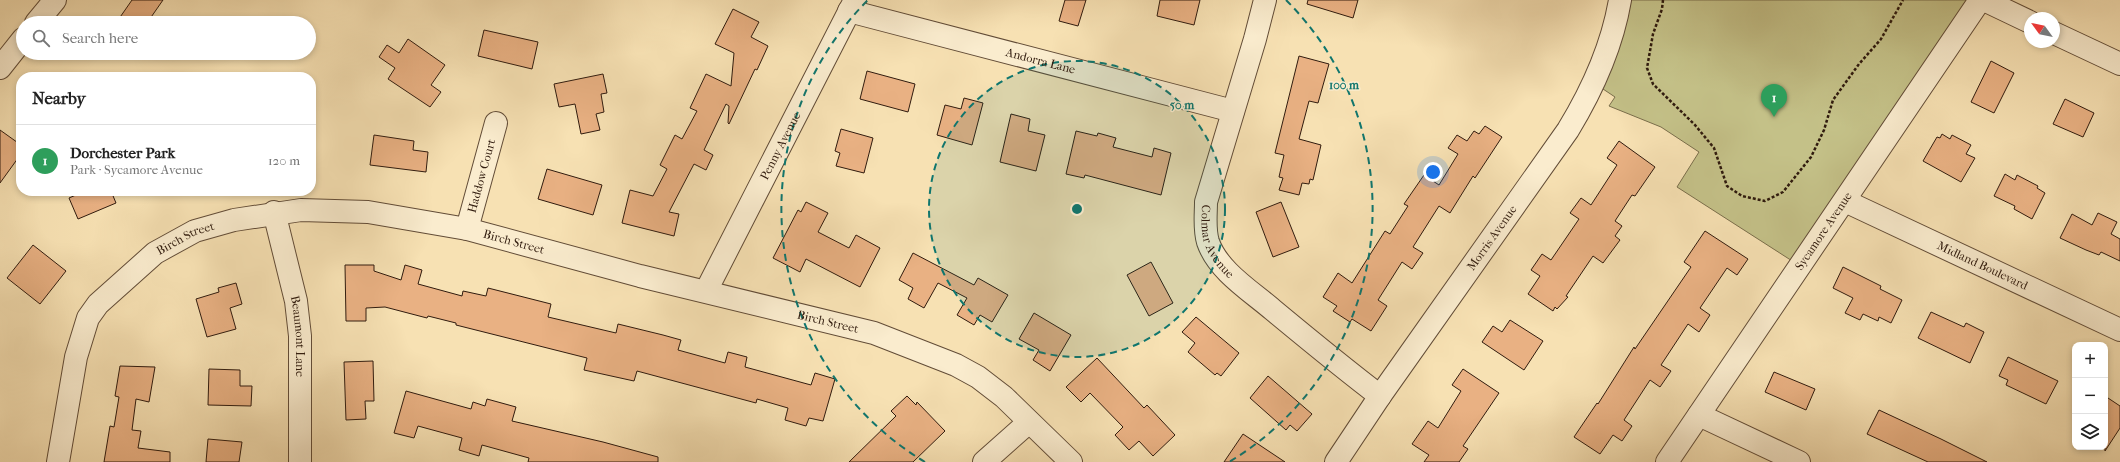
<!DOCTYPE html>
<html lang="en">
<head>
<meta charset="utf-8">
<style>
	:root { --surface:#fff; --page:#f2f2f2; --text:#222; --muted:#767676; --line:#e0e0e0; --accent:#8f2418 }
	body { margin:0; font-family:"IM FELL French Canon",serif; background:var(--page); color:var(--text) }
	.controls { position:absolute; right:12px; bottom:12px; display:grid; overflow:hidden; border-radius:8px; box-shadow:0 2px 6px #0003 }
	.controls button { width:36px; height:36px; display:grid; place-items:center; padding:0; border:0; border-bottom:1px solid var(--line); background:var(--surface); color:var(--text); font:20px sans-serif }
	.compass { position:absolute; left:2024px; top:12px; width:36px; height:36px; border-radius:50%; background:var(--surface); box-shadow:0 2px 6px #0003; rotate:303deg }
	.you { position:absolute; left:1433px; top:172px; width:14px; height:14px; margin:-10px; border:3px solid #fff; border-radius:50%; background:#1a73e8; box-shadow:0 0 0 6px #1a73e833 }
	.badge { display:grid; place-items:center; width:26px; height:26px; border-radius:50%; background:var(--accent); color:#fff; font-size:13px; font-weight:700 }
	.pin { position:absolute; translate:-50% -33px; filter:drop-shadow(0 1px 2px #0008) }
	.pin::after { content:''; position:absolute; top:21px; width:14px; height:12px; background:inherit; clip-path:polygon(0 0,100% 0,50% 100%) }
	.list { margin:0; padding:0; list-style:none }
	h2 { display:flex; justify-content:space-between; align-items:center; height:52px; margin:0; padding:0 16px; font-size:17px }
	h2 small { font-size:13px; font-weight:400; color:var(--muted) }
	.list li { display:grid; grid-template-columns:26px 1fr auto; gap:12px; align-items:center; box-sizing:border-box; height:72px; padding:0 16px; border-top:1px solid var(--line) }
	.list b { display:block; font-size:15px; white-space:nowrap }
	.list p { margin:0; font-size:13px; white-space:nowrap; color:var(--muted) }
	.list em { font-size:13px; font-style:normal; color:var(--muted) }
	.icon { flex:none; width:22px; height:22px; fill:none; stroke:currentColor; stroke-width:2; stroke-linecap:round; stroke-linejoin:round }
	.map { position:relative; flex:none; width:2120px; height:462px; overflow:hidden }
	.search { position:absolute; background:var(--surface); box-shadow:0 2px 6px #0003; left:16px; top:16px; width:300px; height:44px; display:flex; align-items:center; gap:10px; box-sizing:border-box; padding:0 14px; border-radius:22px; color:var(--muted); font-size:15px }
	.panel { position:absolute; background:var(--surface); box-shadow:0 2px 6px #0003; left:16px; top:72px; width:300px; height:124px; border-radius:16px }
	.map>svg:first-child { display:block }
</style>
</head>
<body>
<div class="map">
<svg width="2120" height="462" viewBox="0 0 2120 462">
	<rect width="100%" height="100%" fill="#f7e1b3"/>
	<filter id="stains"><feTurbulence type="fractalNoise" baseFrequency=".005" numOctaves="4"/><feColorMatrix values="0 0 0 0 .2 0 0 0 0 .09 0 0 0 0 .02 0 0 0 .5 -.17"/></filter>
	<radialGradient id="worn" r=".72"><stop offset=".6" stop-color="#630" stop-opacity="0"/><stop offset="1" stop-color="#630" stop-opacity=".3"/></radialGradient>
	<!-- green -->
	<path fill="#c4c188" stroke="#7a6e4b" d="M1620,0H1981L1800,266L1677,187L1699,152L1661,127L1609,106L1615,97L1594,83Z"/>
	<!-- building -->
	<path fill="#e9b183" stroke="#301b0e" d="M132,0H163L147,23H116Z
		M1065,0H1086L1078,26L1059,21Z
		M1160,0H1200L1194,25L1157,16Z
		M1308,0H1358L1353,18L1307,4Z
		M733,9L759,22L751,37L768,46L757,70L755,69L729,124L728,123L729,106L726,104L704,150L713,155L706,170L694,164L669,212L679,214L674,236L622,223L630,190L653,196L667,169L660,165L675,135L682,139L697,111L690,108L706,74L731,86L734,53L715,44Z
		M484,30L538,42L532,69L478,56Z
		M408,39L445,65L431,85L441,92L430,107L388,79L395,68L379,57L387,45L399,53Z
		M1299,56L1329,64L1318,103L1309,101L1299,139L1321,145L1313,180L1310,179L1309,184L1302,183L1299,195L1279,190L1283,178L1279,177L1284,155L1275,153Z
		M1991,61L2014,73L1994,113L1971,102Z
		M867,71L915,84L908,112L860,99Z
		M603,74L607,93L601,94L604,112L596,114L600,130L581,134L575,104L559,107L554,84Z
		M964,98L983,103L972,145L937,135L945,105L961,109Z
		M2065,99L2094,113L2083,137L2053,124Z
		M1011,114L1030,119L1028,131L1045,135L1036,171L1000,162Z
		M1485,126L1502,137L1475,178L1473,176L1450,213L1439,206L1413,247L1423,253L1412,269L1402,262L1378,300L1387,306L1371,331L1352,319L1350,322L1333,311L1337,306L1323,297L1338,273L1352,283L1385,231L1390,234L1408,206L1404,204L1424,175L1439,185L1458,154L1448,148L1457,135L1467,141L1474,131L1479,134Z
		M841,129L873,138L864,173L836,166L840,153L835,151Z
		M0,130L21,145V154L0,183Z
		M1076,131L1097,136L1098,133L1116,138L1113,147L1152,157L1154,148L1171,153L1161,195L1085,175L1084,178L1066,174Z
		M1942,134L1950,139L1952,135L1971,145L1966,154L1975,158L1961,182L1923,161L1937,137L1940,138Z
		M374,135L414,141L413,150L428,152L426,172L370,165Z
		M1619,141L1655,167L1635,196L1632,195L1615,221L1622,226L1615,236L1620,240L1603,263L1593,256L1566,296L1568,297L1557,309L1555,307L1553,311L1528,294L1540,276L1531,270L1542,254L1551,260L1579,219L1570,213L1581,198L1591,205L1617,165L1607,158Z
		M547,169L602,185L593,215L538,199Z
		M2005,174L2015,180L2017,175L2038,186L2037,188L2045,193L2032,219L2014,209L2015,206L1994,196Z
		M85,191H111L116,203L78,219L69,198Z
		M806,202L828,213L818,232L849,248L856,235L880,248L860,287L806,259L800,272L773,258L798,210L801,212Z
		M1281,202L1299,247L1273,257L1256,212Z
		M2098,213L2117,222L2111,234L2120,239V261L2101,252L2099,255L2086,250L2060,238L2072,214L2092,225Z
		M1705,231L1748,259L1737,275L1727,268L1700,308L1710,315L1699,332L1688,324L1661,365L1671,371L1660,387L1650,380L1624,420L1632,426L1622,441L1613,435L1600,454L1574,437L1597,403L1598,404L1634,347L1635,349L1691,267L1684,262Z
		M33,245L66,271L40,304L7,278Z
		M913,253L974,285L978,278L1008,295L992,322L980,315L974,325L957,315L967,298L938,283L924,308L908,299L913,288L899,280Z
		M1151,262L1173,303L1149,316L1127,275Z
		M345,265H374V271L401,280L405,265L422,270L418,284L462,296L463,291L486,296L488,288L551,304L548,317L616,333L618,324L663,335L681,340L678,350L725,363L728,352L747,357L745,367L811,385L815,373L835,379L823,421L809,418L806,426L785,420L788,408L757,399L756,403L637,371L634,381L584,370L587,358L456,325V323L428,316L427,318L385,307L366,308V321H346Z
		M1843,267L1881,286L1880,289L1902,300L1891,323L1879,317L1878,321L1863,314L1860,320L1845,313L1853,298L1833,288Z
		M236,283L242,304L230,308L236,329L207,337L196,299L219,292L218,288Z
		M1931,312L1964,327L1966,323L1984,332L1970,363L1918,338Z
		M1034,313L1071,335L1050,371L1033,360L1039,350L1019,339Z
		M1196,317L1239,353L1221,376L1217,373L1215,375L1188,352L1195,343L1182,332Z
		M1510,320L1543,341L1524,370L1482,342L1493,326L1502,332Z
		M2008,357L2058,381L2046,404L2006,385L2008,380L1999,376Z
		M1097,358L1144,408L1147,405L1175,435L1153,456L1139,441L1129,450L1115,435L1123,427L1090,393L1081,402L1066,387Z
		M373,361L374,401H365L366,419L346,420L344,362Z
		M120,366L155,367L149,402L136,399L132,430L141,431L138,448L170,452V462H104L110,426L114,427L119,397L115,396Z
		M209,369L240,370V386H252L251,406L208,405Z
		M1463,369L1499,393L1463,446L1468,449L1459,462H1424L1429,455L1412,444L1428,421L1438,428L1461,391L1452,385Z
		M1774,372L1815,389L1806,410L1765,392Z
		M1268,376L1312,414L1297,431L1290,425L1286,430L1250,398Z
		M406,391L471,409L473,402L485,406L487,399L516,407L512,421L603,442L658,457V462H528L529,458L482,445L479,456L459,450L462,438L418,426L414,438L394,433Z
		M907,396L916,405L917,402L945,431L913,462H849L896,416L891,411Z
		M2105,396L2120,406V428L2105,451Z
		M1879,410L1941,439L1987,462H1928L1867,434Z
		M1243,434L1285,462H1224Z
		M208,439L242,442L239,462H206Z"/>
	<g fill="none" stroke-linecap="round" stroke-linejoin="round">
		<!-- minor casing -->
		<g stroke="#624c37" stroke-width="24">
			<g id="minor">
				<path id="s1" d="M1265,0L1255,39L1206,202C1206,215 1204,229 1208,242C1218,271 1251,291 1273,310C1308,339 1343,368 1380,396"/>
				<path d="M1984,0L2030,22"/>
				<path id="s2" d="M849,11L1233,111"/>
				<path d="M36,23L55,0"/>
				<path d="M2054,33L2120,64"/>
				<path d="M0,68L23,39"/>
				<path id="s3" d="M1845,201L2120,330"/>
				<path id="s4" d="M274,212L296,301L300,336V462"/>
				<path id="s5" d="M467,229L496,123"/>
				<path id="s6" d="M706,291L855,0"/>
				<path d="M1699,415L1799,462"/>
				<path id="s7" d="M58,462L76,357L88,318L98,304L155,253L195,231L234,220L301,210L368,212L467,229L640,276L874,333L956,365L978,377L1004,397L1071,462"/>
				<path d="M984,462L1029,422"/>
				<path id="s8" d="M1336,462L1380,396L1568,130C1593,89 1612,47 1620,0"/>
				<path id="s9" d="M1667,462L1980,0"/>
			</g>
		</g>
		<!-- path -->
		<path stroke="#301b0e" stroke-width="2.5" stroke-dasharray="3 2" stroke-linecap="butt" d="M1663,0L1662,9L1653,34L1647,68L1653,84L1695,125L1714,148L1727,186L1742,196L1765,201L1783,192L1811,157L1824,130L1833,100L1859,64L1881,39L1903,0"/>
		<!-- minor -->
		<use href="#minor" stroke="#faecce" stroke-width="22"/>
	</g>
	<!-- distance rings -->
	<circle cx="1077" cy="209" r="148" fill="#0f766e" fill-opacity=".12"/>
	<g fill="none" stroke="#0f766e" stroke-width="2" stroke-dasharray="7 5">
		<circle cx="1077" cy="209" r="148"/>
		<path d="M925 462A295 295 0 0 1 868 0M1286 0A295 295 0 0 1 1229 462"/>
	</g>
	<g text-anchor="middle" stroke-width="3" stroke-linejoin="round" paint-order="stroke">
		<!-- street labels -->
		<g font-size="12" fill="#301b0e" stroke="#faecce">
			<text dy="4" stroke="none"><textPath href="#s2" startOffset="198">Andorra Lane</textPath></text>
			<text dy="4" stroke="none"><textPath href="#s6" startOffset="163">Penny Avenue</textPath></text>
			<text dy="4" stroke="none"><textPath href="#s5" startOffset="55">Haddow Court</textPath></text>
			<text dy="4" stroke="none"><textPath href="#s9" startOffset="279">Sycamore Avenue</textPath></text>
			<text dy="4" stroke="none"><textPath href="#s8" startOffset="273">Morris Avenue</textPath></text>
			<text dy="4" stroke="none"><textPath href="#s7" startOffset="275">Birch Street</textPath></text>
			<text dy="4" stroke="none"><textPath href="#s1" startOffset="253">Colmar Avenue</textPath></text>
			<text dy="4" stroke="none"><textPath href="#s7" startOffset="611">Birch Street</textPath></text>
			<text dy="4" stroke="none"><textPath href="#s3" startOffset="152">Midland Boulevard</textPath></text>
			<text dy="4" stroke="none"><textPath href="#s7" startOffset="935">Birch Street</textPath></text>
			<text dy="4" stroke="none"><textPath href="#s4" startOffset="127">Beaumont Lane</textPath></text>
		</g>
	</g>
	<circle cx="1077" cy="209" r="6" fill="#0f766e" stroke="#faecce" stroke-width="2"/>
	<g font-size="12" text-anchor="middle" font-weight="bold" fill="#0f766e" stroke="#faecce" stroke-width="3" stroke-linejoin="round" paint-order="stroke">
		<text x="1344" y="89">100 m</text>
		<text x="1182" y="109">50 m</text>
	</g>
	<rect width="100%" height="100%" filter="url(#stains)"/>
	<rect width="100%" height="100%" fill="url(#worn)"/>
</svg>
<div class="controls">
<button>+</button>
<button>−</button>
<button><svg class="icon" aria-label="layers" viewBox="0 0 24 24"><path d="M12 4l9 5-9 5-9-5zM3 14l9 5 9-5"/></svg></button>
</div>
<svg class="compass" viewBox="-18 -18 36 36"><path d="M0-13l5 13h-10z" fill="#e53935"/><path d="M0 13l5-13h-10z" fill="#767676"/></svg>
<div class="you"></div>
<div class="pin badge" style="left:1774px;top:117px;background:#2e9e5b">1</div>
<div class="search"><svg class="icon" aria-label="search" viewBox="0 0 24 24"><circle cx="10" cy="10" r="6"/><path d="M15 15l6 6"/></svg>Search here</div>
<section class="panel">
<h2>Nearby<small></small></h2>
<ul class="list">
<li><span class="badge" style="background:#2e9e5b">1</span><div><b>Dorchester Park</b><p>Park · Sycamore Avenue</p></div><em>120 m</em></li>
</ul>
</section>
</div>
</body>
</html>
